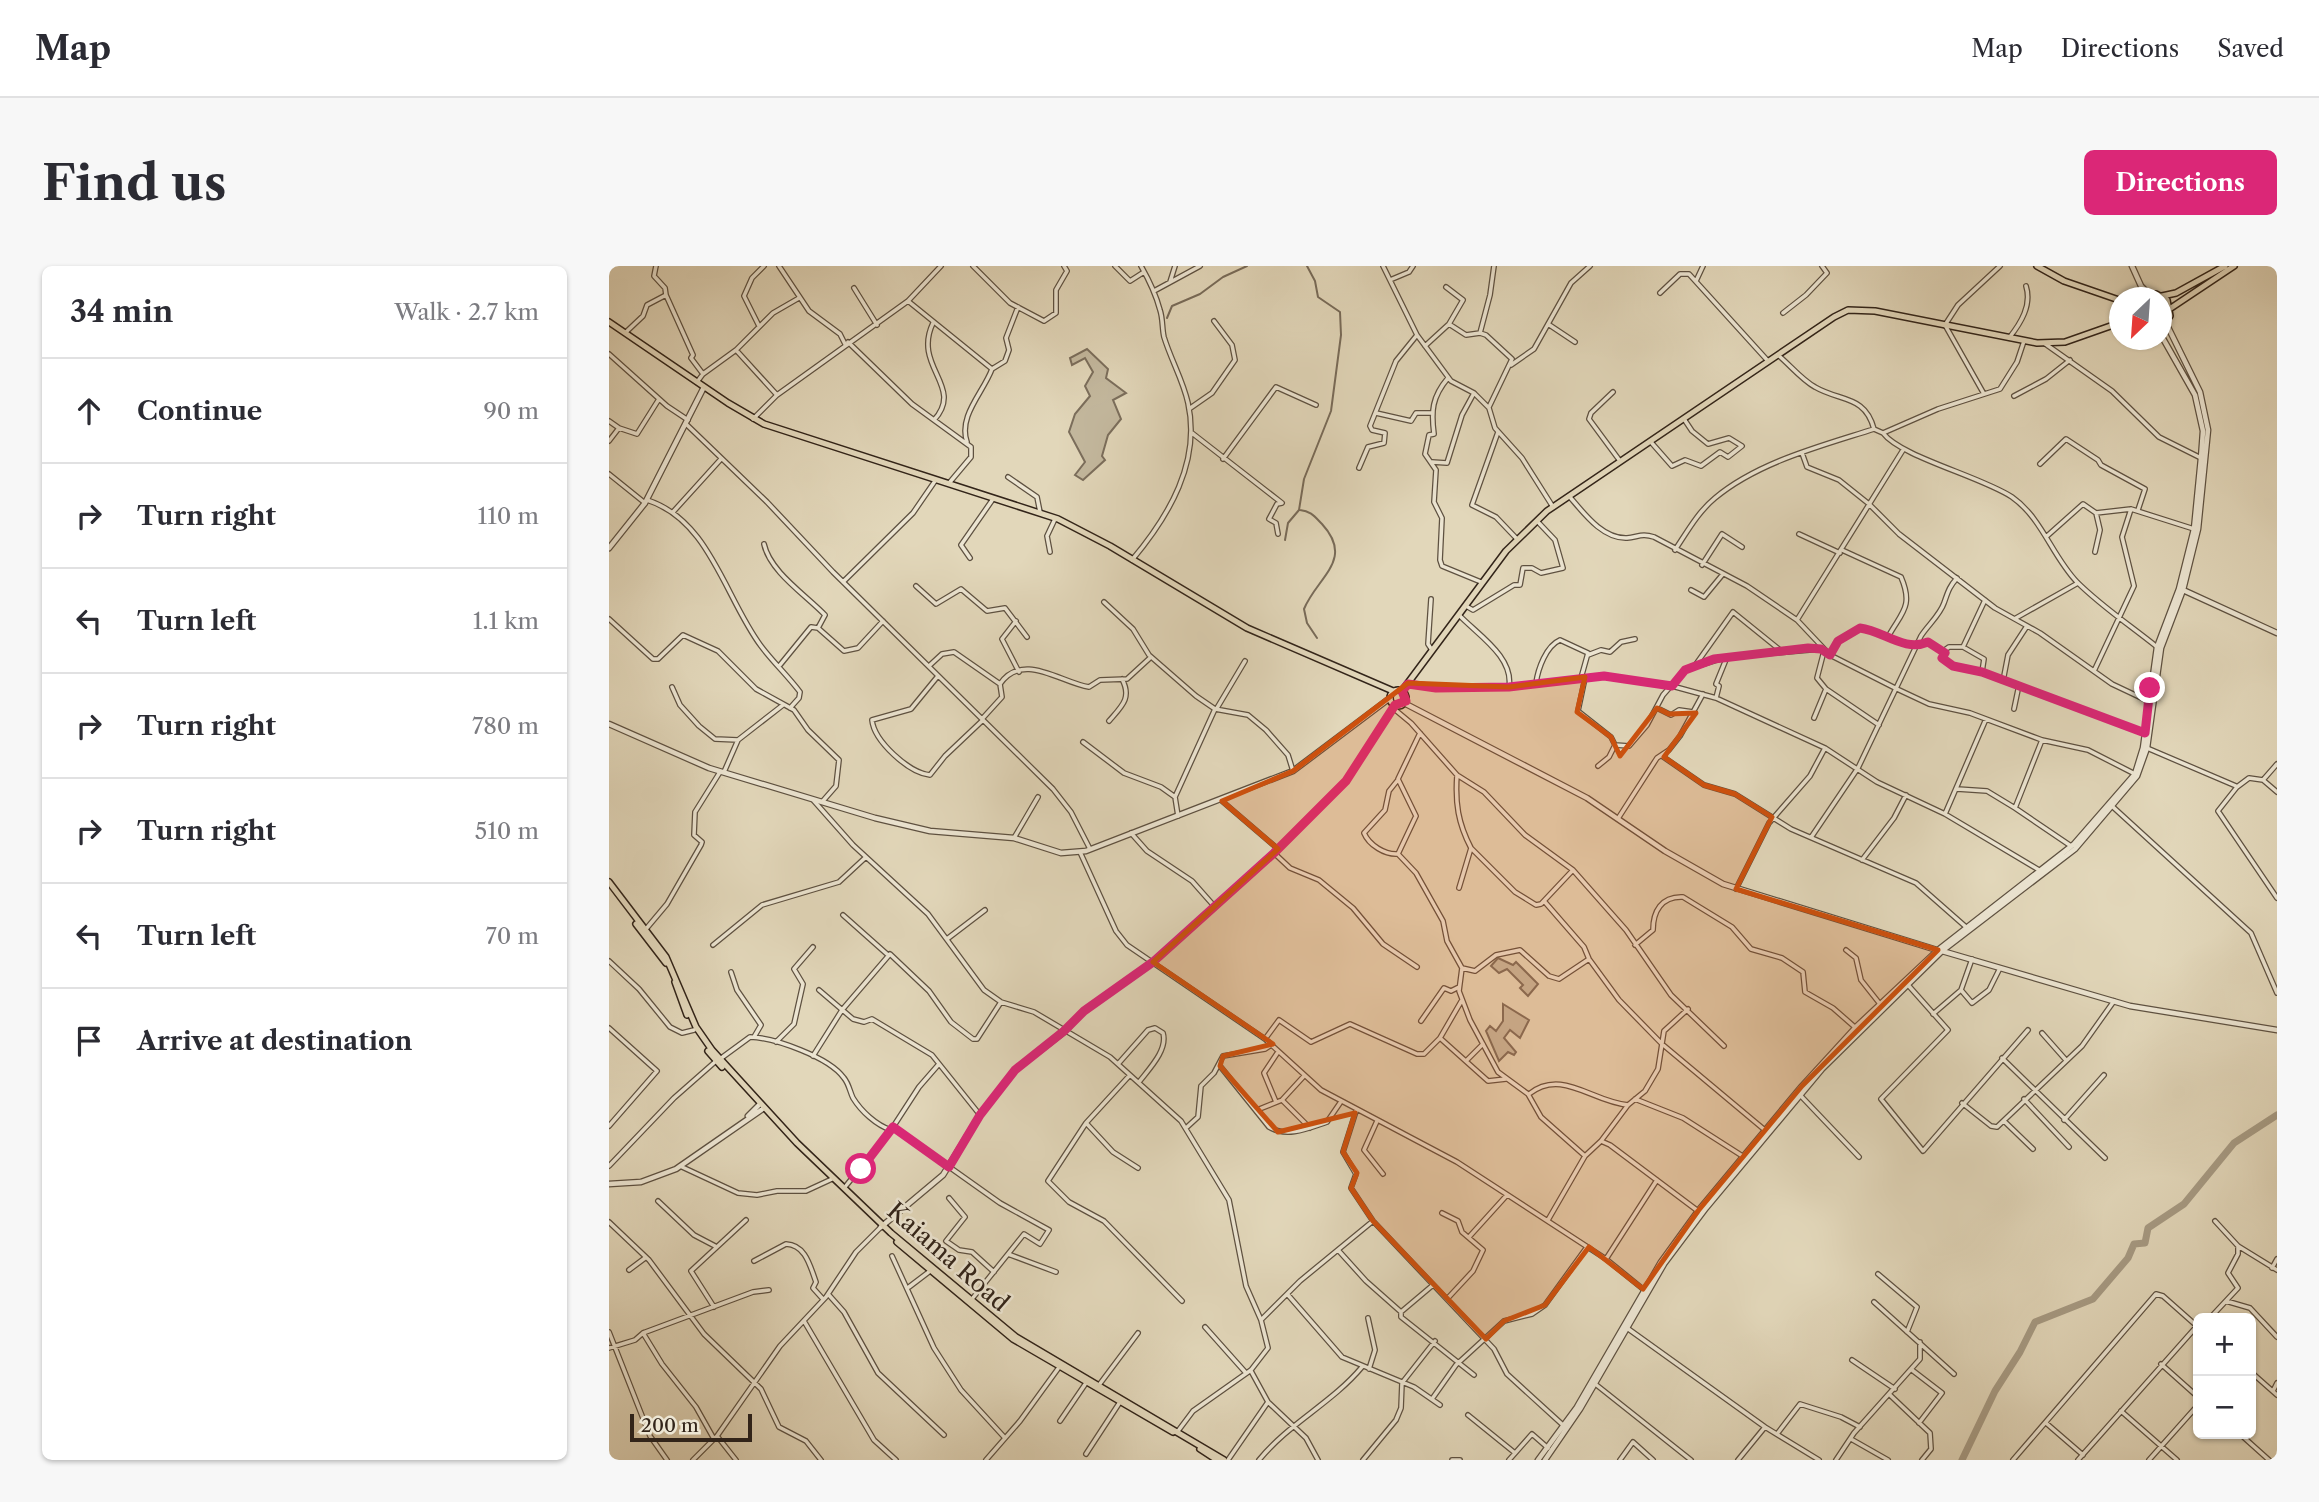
<!DOCTYPE html>
<html lang="en">
<head>
<meta charset="utf-8">
<style>
	:root { --surface:#fff; --page:#f7f7f7; --text:#2b2b33; --muted:#7c7c81; --line:#e1e1e2; --accent:#db2777 }
	body { margin:0; font-family:"Libre Caslon Text",serif; background:var(--page); color:var(--text) }
	.controls { position:absolute; right:21px; bottom:21px; display:grid; overflow:hidden; border-radius:10px; box-shadow:0 2px 5px #0004 }
	.controls button { width:63px; height:63px; display:grid; place-items:center; padding:0; border:0; border-bottom:2px solid var(--line); background:var(--surface); color:var(--text); font:35px sans-serif }
	.compass { position:absolute; left:1500px; top:21px; width:63px; height:63px; border-radius:50%; background:var(--surface); box-shadow:0 2px 5px #0004; rotate:205deg }
	.scale { position:absolute; left:21px; bottom:18px; width:122px; box-sizing:border-box; padding-left:7px; border:4px solid #322419; border-top:0; font-size:19px; line-height:24px; white-space:nowrap; color:#322419; -webkit-text-stroke:5px #ece5d2; paint-order:stroke }
	.stop { position:absolute; width:21px; height:21px; margin:-16px; border:5px solid #db2777; border-radius:50%; background:#fff }
	.stop.end { background:#db2777; border-color:#fff; box-shadow:0 2px 7px #0008 }
	.list { margin:0; padding:0; list-style:none }
	h2 { display:flex; justify-content:space-between; align-items:center; height:91px; margin:0; padding:0 28px; font-size:30px }
	h2 small { font-size:23px; font-weight:400; color:var(--muted) }
	.list li { display:grid; grid-template-columns:46px 1fr auto; gap:21px; align-items:center; box-sizing:border-box; height:105px; padding:0 28px; border-top:2px solid var(--line) }
	.list b { display:block; font-size:26px; white-space:nowrap }
	.list em { font-size:23px; font-style:normal; color:var(--muted) }
	.icon { flex:none; width:38px; height:38px; fill:none; stroke:currentColor; stroke-width:2; stroke-linecap:round; stroke-linejoin:round }
	.map { position:relative; flex:none; width:1668px; height:1194px; overflow:hidden; border-radius:10px }
	header { display:flex; align-items:center; gap:42px; box-sizing:border-box; height:98px; padding:0 35px; background:var(--surface); border-bottom:2px solid var(--line) }
	header strong { font-size:33px }
	nav { display:flex; gap:38px; margin-inline-start:auto; font-size:24px }
	.intro { display:flex; align-items:center; justify-content:space-between; box-sizing:border-box; height:168px; padding:0 42px }
	h1 { margin:0; font-size:49px }
	.button { padding:18px 32px; border-radius:10px; background:var(--accent); color:#fff; font-size:24px; font-weight:700 }
	main { display:flex; gap:42px; padding:0 42px }
	aside { flex:1; background:var(--surface); border-radius:10px; box-shadow:0 2px 5px #0004 }
	.map>svg:first-child { display:block }
</style>
</head>
<body>
<header>
<strong>Map</strong>
<nav><a>Map</a><a>Directions</a><a>Saved</a></nav>
</header>
<div class="intro"><h1>Find us</h1><a class="button">Directions</a></div>
<main>
<aside>
<h2>34 min<small>Walk · 2.7 km</small></h2>
<ul class="list">
<li><svg class="icon" aria-label="ahead" viewBox="0 0 24 24"><path d="M12 20V5M6 11l6-6 6 6"/></svg><div><b>Continue</b></div><em>90 m</em></li>
<li><svg class="icon" aria-label="right" viewBox="0 0 24 24"><path d="M7 20v-9h11M14 6l5 5-5 5"/></svg><div><b>Turn right</b></div><em>110 m</em></li>
<li><svg class="icon" aria-label="left" viewBox="0 0 24 24"><path d="M17 20v-9H6M10 6l-5 5 5 5"/></svg><div><b>Turn left</b></div><em>1.1 km</em></li>
<li><svg class="icon" aria-label="right" viewBox="0 0 24 24"><path d="M7 20v-9h11M14 6l5 5-5 5"/></svg><div><b>Turn right</b></div><em>780 m</em></li>
<li><svg class="icon" aria-label="right" viewBox="0 0 24 24"><path d="M7 20v-9h11M14 6l5 5-5 5"/></svg><div><b>Turn right</b></div><em>510 m</em></li>
<li><svg class="icon" aria-label="left" viewBox="0 0 24 24"><path d="M17 20v-9H6M10 6l-5 5 5 5"/></svg><div><b>Turn left</b></div><em>70 m</em></li>
<li><svg class="icon" aria-label="arrive" viewBox="0 0 24 24"><path d="M6 21V4h12l-3 4 3 4H6"/></svg><div><b>Arrive at destination</b></div></li>
</ul>
</aside>
<div class="map">
<svg width="1668" height="1194" viewBox="0 0 1668 1194">
	<rect width="100%" height="100%" fill="#e2d7ba"/>
	<filter id="stains"><feTurbulence type="fractalNoise" baseFrequency=".00286" numOctaves="4"/><feColorMatrix values="0 0 0 0 .2 0 0 0 0 .09 0 0 0 0 .02 0 0 0 .5 -.17"/></filter>
	<radialGradient id="worn" r=".72"><stop offset=".6" stop-color="#630" stop-opacity="0"/><stop offset="1" stop-color="#630" stop-opacity=".3"/></radialGradient>
	<!-- green -->
	<path fill="#c4b99f" stroke="#7b6e5c" stroke-width="2" d="M478,83L499,103L497,112L517,127L504,134L512,153L499,169L493,190L496,194L474,214L466,209L476,196L460,166L466,148L481,130L476,120L484,106L476,92L463,99L461,92Z
		M889,692L904,699L907,696L929,718L919,730L911,722L914,719L898,703L890,707L882,700Z
		M894,738L920,754L911,772L901,764L895,772L907,786L905,789L899,786L890,795L877,765L881,760L887,765L894,755Z"/>
	<g fill="none" stroke-linecap="round" stroke-linejoin="round">
		<!-- stream -->
		<path stroke="#786b59" stroke-width="2" d="M558,52L563,40L591,28L614,11L638,0
			M691,244C702,245 706,251 713,258C746,294 708,311 695,343L698,357L708,372
			M676,274L679,257L690,244L695,213L722,145L732,69L731,46L709,31L706,15L698,0"/>
		<!-- river -->
		<path stroke="#a69a83" stroke-width="7" d="M1353,1194L1386,1125L1411,1086L1426,1056L1484,1033L1519,992L1525,978L1536,977L1539,962L1575,938L1625,877L1668,849"/>
		<!-- minor casing -->
		<g stroke="#5e5141" stroke-width="6">
			<path id="minor" d="M170,0L200,45L231,68L236,78
				M364,0L401,37L435,55L447,47V24L458,5L455,0
				M506,0L521,15L535,6
				M774,0L808,69L842,115L865,127L880,142L886,162L913,192L944,241
				M781,14L800,6L804,0
				M1087,15L1094,0
				M561,16L566,0
				M837,21L854,34L840,58
				M245,22L268,59
				M545,25L591,0
				M1051,27L1071,8H1080L1159,95
				M57,29L84,89L82,92L94,108L88,116
				M299,35L383,103
				M1174,47L1197,29L1218,7L1213,0
				M324,57C303,101 356,120 325,154
				M939,58L966,76
				M150,60L135,30L143,12L155,0
				M16,67L34,50L38,39L57,29L56,22L45,10L47,0
				M871,67L881,29L885,0
				M1400,72C1412,57 1423,39 1417,20
				M239,76L303,138L362,181V191L341,216
				M1435,77L1503,125L1550,171L1592,192
				M816,80L840,58L857,69L871,67L877,69L903,93L880,141
				M0,88L58,140L79,154
				M1169,89C1181,99 1193,114 1206,121C1232,136 1256,129 1265,163L1274,167L1329,143L1391,123L1408,96L1415,75
				M902,99L925,83L962,17L981,0
				M94,108L127,84
				M839,112C823,131 822,145 825,168L820,169L816,188L827,204L825,236L833,252L831,294L833,300L872,316
				M1004,126L982,147L980,153L1011,195
				M1375,128L1336,59L1349,39L1391,0
				M168,129L127,84L164,47L190,32
				M1405,130L1437,113L1461,94
				M580,143L603,127L626,94L623,79L605,55
				M767,147L802,155L807,147H822
				M144,153L168,129L299,35L332,0
				M0,155L10,162
				M77,158L158,236L224,306L444,523L462,546L481,583
				M889,166L863,239L887,251L908,273
				M583,167L673,237L668,238L660,253L667,257L669,268
				M1274,167C1292,191 1371,210 1403,231C1433,252 1443,290 1468,316C1492,340 1522,360 1548,381
				M0,175L10,162L28,168L50,133
				M1041,175L1063,200L1076,194L1092,200L1111,186L1119,191L1133,180L1120,172L1099,178L1083,165L1075,153
				M358,176C349,150 374,127 383,103L396,95L400,84L397,72L409,41
				M1193,187L1198,201L1230,214L1260,238L1290,268L1386,342L1431,367L1503,418L1539,435
				M614,193L667,121L707,139
				M823,196L838,197L853,149L865,127
				M1431,198L1457,173L1489,194L1492,199L1536,223L1529,244
				M750,202L759,181L775,177L776,167L763,164L761,160L787,95L808,69
				M0,208L36,237
				M399,211L428,231L431,246
				M960,230C974,246 993,273 1018,272C1029,271 1033,267 1045,271L1138,320L1188,354L1221,389L1288,423L1320,438L1361,447L1433,474L1479,484L1526,508
				M38,234C101,254 116,332 152,380C164,396 179,410 191,426L190,432L181,442
				M64,246L112,193
				M1190,268L1231,287
				M1437,271L1474,238L1487,247L1522,243L1585,263
				M155,278C161,306 197,329 216,349L209,362
				M1066,284C1078,266 1089,246 1106,232C1149,196 1212,180 1265,163
				M1233,284L1292,311C1305,341 1292,347 1279,371
				M441,286L438,270L446,253
				M1486,286L1491,264L1487,247
				M361,292L352,279L384,233
				M523,294C560,250 592,196 579,137C574,114 562,94 555,71C553,63 554,53 551,44C547,29 540,14 532,0
				M1093,299L1113,268L1133,281
				M234,316L304,247L326,215
				M307,320L327,338L352,323L378,345L396,342L418,371
				M1082,324L1095,331L1114,308
				M822,333L819,378L823,384
				M495,336L524,363L540,389L587,430L606,443L639,449L657,464L679,489L684,505
				M857,340L864,344L905,319H911L914,302H923L932,307L954,302L946,274L928,255
				M850,349C869,369 905,391 900,421
				M1407,352L1469,317
				M0,353L44,393H49L74,369L109,385L147,423L185,444L199,464L230,494L227,520L213,536
				M1188,354L1294,184
				M407,355L393,373L410,406
				M1354,381L1376,334
				M1333,386V392L1344,400L1373,406
				M979,389L992,384L1001,386L1012,376L1026,373
				M1221,389L1229,375L1251,362C1275,365 1295,387 1319,376L1333,386L1340,381H1354L1375,393L1373,406L1535,466
				M171,399L202,361L209,362L235,385L249,382L274,355
				M320,400L333,388L345,386L391,418L393,431L373,453
				M1085,401L1124,346L1171,384
				M1485,405L1525,320L1513,271L1522,243
				M329,410L302,443L263,454C265,475 300,507 321,509L336,490L374,454
				M976,412L969,445L1002,471L1006,479
				M1394,415L1399,389L1418,360
				M927,417C929,403 937,380 951,374L979,387L972,412
				M391,418C414,385 452,417 480,421L491,414L518,413L542,391
				M800,418L827,422L900,421L995,410L1063,420L1107,432L1216,482L1268,516L1336,548L1430,604
				M63,421L71,439L90,460L106,473L129,474L174,439
				M1217,423L1270,459
				M1107,432L1110,420L1107,418L1118,391
				M608,442L636,395
				M784,442L802,457L848,509L875,526L916,569L964,604L1017,664L1062,729L1115,780
				M1048,442L1062,449L1070,444L1084,446
				M1405,443L1410,419
				M1205,452L1217,423L1208,412L1215,385
				M500,455C513,440 523,432 513,413
				M811,467L789,513L807,550L789,588L807,607L834,655L838,675L853,702L850,725L861,754L889,806L919,828L932,851L976,890L992,875L1001,879L1089,945
				M1433,474L1406,542L1462,580
				M474,476L515,507L552,521L566,531
				M1006,479L1020,480L1038,459L1054,429L1076,404L1118,391L1212,383
				M1538,482L1627,520
				M1053,490L1095,519L1126,528L1182,563L1307,617L1357,661
				M989,500L1000,491L1006,479
				M115,506L129,474
				M848,509C846,537 849,557 862,582L850,622
				M1654,514L1668,498
				M788,515L780,525L776,544L755,567C760,579 776,589 789,588
				M1348,523L1378,525L1406,542
				M1668,526L1654,514L1640,512L1628,521L1609,545L1668,632
				M205,535L244,579L319,648L375,724L392,736L425,746L501,791L572,855L620,934L637,1020L652,1054L659,1082L642,1104L584,1145L569,1165
				M613,535L669,583
				M1504,541L1642,667L1668,727
				M1336,548L1377,453
				M569,550L566,531L606,443
				M1010,551L1048,492L1060,484L1071,470L1094,428
				M522,567L538,585L583,615L606,641
				M1203,570L1249,502L1312,370C1319,359 1331,349 1335,337C1339,326 1340,321 1348,312
				M405,572L429,531
				M862,582L906,626L927,639L932,638L964,604
				M471,586L507,665L518,679L656,773L712,824L848,896L997,993L1034,1023
				M665,587L681,602L710,614L744,642L774,678L808,701
				M1253,594L1285,552L1297,529
				M1127,623L1160,557L1201,510L1216,482
				M935,635L975,681L980,693L1010,734L1053,778L1157,865
				M234,649L279,689
				M37,663L58,638L92,579L93,576L85,569L86,546L111,506
				M338,673L376,644
				M104,679L153,639L230,616L257,591
				M1026,679L1044,664C1044,646 1052,630 1074,631L1123,661L1142,683L1173,692L1194,706L1196,726L1224,742L1248,763
				M1237,684L1247,692L1252,714L1271,738
				M0,695L30,723L61,761L73,767L85,764
				M853,702L866,705L887,689L911,684L940,710L950,713L980,693
				M122,706L128,724L152,759L145,771
				M1299,719L1339,764L1272,833L1314,885L1419,764
				M210,724L244,753L255,756L263,753L323,789L371,849
				M1352,724L1363,737L1380,724L1391,702
				M1324,748L1352,724L1363,693
				M812,755L835,722L842,725L850,721
				M0,762L48,805L0,860
				M1433,767L1456,793
				M831,772L879,815L897,813
				M656,773L670,754L702,776L741,758L808,788H815L831,772L853,734
				M167,776L185,758L194,718L185,703L204,681
				M204,790L233,744L281,688L320,725L342,756L364,773H368L392,736
				M1393,792L1496,892
				M111,793L141,771C166,772 220,791 235,812C240,818 241,826 244,832C252,845 267,859 282,864L284,861L391,937L440,964L431,978L415,968L363,1033
				M858,794L874,778
				M509,798L539,764L546,762L554,767C559,784 540,803 530,816
				M611,800L660,861C678,872 700,862 718,856L731,837
				M521,809L477,857L439,915L460,936L495,955L573,1035
				M920,828C953,802 983,836 1019,839
				M1191,829L1250,891
				M1026,833L1074,852L1135,891
				M1415,833L1460,881
				M673,834L701,862
				M667,836L655,807L669,786
				M1353,837L1382,860L1388,861L1473,780L1505,735
				M648,844L673,834L695,810
				M747,845L734,886L747,908L742,922L764,955L885,1083L898,1108L955,1160
				M1455,854L1495,809
				M768,855L755,884L774,908
				M1395,855L1424,883
				M478,858L504,886L529,902
				M284,861L310,821L330,798
				M577,862L589,851L592,820L605,807L614,790L656,783L662,779
				M992,875L1019,839L1036,825L1049,803L1055,765L1079,743
				M0,900L65,832L107,795
				M71,900L129,927L148,929L168,925H197L223,913
				M236,921L282,864
				M340,932L356,951L337,975L350,984L363,986L385,1006
				M49,935L85,969L106,980
				M833,947L849,955L853,966L874,984L864,1005L838,1033
				M939,954L976,890
				M1606,955L1629,980L1668,1004
				M0,956L40,994L95,1068L152,1123L170,1161L197,1175L212,1194
				M860,971L898,929
				M729,984L757,1015L792,1046
				M399,988L447,1006
				M283,990L325,1082L352,1124L396,1172
				M997,993L1048,914
				M145,995L177,978C197,979 201,1000 207,1016L204,1022L213,1032
				M1663,1002L1668,993
				M20,1004L36,992
				M1269,1008L1308,1041L1298,1066
				M824,1019L792,1046V1051L865,1109
				M300,1021L321,1005
				M219,1028L235,1046L269,1107L335,1169
				M679,1029L733,1091L805,1121L831,1139
				M1617,1035L1641,1042L1668,1071
				M1265,1036L1345,1108
				M105,1041L82,1005L137,954
				M759,1052L766,1084L760,1103
				M1601,1052L1629,1022L1619,1007L1629,988V980
				M652,1054L691,1015L764,955
				M195,1055L265,1174L287,1194
				M596,1061L637,1107
				M1018,1062L1156,1161L1210,1194
				M0,1066L41,1170L58,1194
				M0,1082L26,1074L34,1067
				M1243,1094L1286,1123
				M1552,1098L1589,1131
				M1303,1104L1333,1127L1310,1157
				M642,1105L659,1136L697,1172L709,1194
				M1642,1106L1668,1129
				M985,1117L1082,1194
				M490,1119L529,1067
				M1664,1125L1668,1117
				M1281,1129L1321,1167L1322,1183L1313,1194
				M823,1133L847,1099L895,1055L923,1048L936,1039L978,981
				M1512,1145L1568,1194
				M859,1149L906,1187
				M451,1155L477,1117
				M1437,1157L1474,1189
				M1168,1168L1191,1138L1232,1151L1251,1161
				M1631,1168L1660,1194
				M108,1170L127,1194
				M105,1173L87,1141L53,1098L34,1067L144,1026L160,1024
				M1242,1173L1279,1194
				M477,1188L511,1136
				M84,1194L108,1170L171,1080L217,1031L247,986L272,961
				M377,1194L411,1155L451,1100
				M619,1194L659,1136
				M650,1194C680,1157 723,1137 753,1101
				M754,1194L787,1154L792,1142L793,1117L826,1075
				M843,1194H851
				M900,1194L923,1168L939,1182
				M1011,1194L1024,1176L1044,1194
				M1129,1194L1156,1161
				M1227,1194L1245,1167L1311,1093V1076
				M1404,1194L1547,1028L1554,1030L1589,1061
				M1469,1194L1588,1060
				M1540,1194L1589,1139"/>
		</g>
		<!-- tertiary casing -->
		<g stroke="#5e5141" stroke-width="7">
			<path id="tertiary" d="M1523,0L1532,20L1540,28
				M0,282L36,237L95,121
				M1574,324L1668,367
				M795,437L978,532L1056,585L1114,618L1328,684
				M0,458L100,502L266,552L321,565L405,572L452,587L477,585L684,505L781,432
				M1333,685L1521,740L1668,764
				M139,850L151,838
				M0,918L32,916L67,903L155,842
				M272,961L334,909L371,849L406,804L455,766L475,745L544,696L665,587L737,515L786,439
				M929,1194L968,1141L1052,996L1089,945L1193,820L1247,761L1329,684L1465,578L1526,508L1534,482L1548,381L1570,323L1585,263L1592,192L1594,165L1586,129L1552,69
				M936,1194L971,1143L1055,998L1097,942L1213,803L1333,685L1466,583L1528,510L1538,482L1552,382L1574,324L1589,263L1599,164L1591,126L1557,57"/>
		</g>
		<!-- primary casing -->
		<g stroke="#322419" stroke-width="8">
			<path id="primary" d="M1428,0L1455,15L1510,34
				M1553,30L1567,27L1616,0
				M1533,32L1547,28L1558,34L1561,50L1552,60
				M1562,42L1625,0
				M0,56L119,137L155,158L449,253L501,280L638,362L784,425
				M781 432a8 8 0 1 1 16 0a8 8 0 1 1-16 0Z
				M793,425L897,285L938,245L1225,51L1239,44L1266,45L1428,77L1456,76L1510,57"/>
		</g>
		<!-- trunk casing -->
		<g stroke="#322419" stroke-width="8">
			<path id="trunk" d="M0,616L57,691L87,761L103,784L188,877L282,967L407,1071L615,1194
				M27,658L57,697
				M66,716L78,749
				M99,785L113,801
				M288,976L404,1073L564,1166
				M591,1183L608,1194"/>
		</g>
		<!-- minor -->
		<use href="#minor" stroke="#ece5d2" stroke-width="3.5"/>
		<!-- tertiary -->
		<use href="#tertiary" stroke="#ece5d2" stroke-width="4.5"/>
		<!-- primary -->
		<use href="#primary" stroke="#e2d7ba" stroke-width="5"/>
		<!-- trunk -->
		<use href="#trunk" stroke="#e2d7ba" stroke-width="5"/>
	</g>
	<g fill="none" stroke-linecap="round" stroke-linejoin="round">
		<!-- route -->
		<path stroke="#db2777" stroke-width="9" d="M252,903L284,861L340,901L371,849L406,804L455,765L475,745L544,696L665,587L737,515L786,439L797,435L793,425L799,418L827,422L900,421L995,410L1063,420L1076,404L1105,393L1199,382L1212,383L1221,389L1229,375L1251,362C1275,365 1295,386 1319,376L1336,387L1333,392L1344,400L1373,406L1536,467L1541,422"/>
	</g>
	<!-- marked area -->
	<path fill="#cd510e" fill-opacity="0.2" stroke="#cd510e" stroke-width="5" stroke-linejoin="round" d="M976,411L968,446L1002,471L1011,490L1048,442L1060,448L1087,447L1055,491L1095,519L1126,528L1163,551L1127,623L1329,684L1193,820L1089,945L1034,1023L980,981L936,1039L895,1055L877,1073L764,955L742,922L748,907L734,886L746,847L669,866L611,800L614,790L664,778L544,696L669,583L613,535L684,505L799,417L900,421Z"/>
	<g text-anchor="middle" stroke-width="5" stroke-linejoin="round" paint-order="stroke">
		<!-- street labels -->
		<g font-size="24" fill="#322419" stroke="#ece5d2">
			<text transform="translate(339 991) rotate(41)" y="8">Kaiama Road</text>
		</g>
	</g>
	<rect width="100%" height="100%" filter="url(#stains)"/>
	<rect width="100%" height="100%" fill="url(#worn)"/>
</svg>
<div class="controls">
<button>+</button>
<button>−</button>
</div>
<svg class="compass" viewBox="-18 -18 36 36"><path d="M0-13l5 13h-10z" fill="#e53935"/><path d="M0 13l5-13h-10z" fill="#7c7c81"/></svg>
<div class="scale">200 m</div>
<div class="stop" style="left:252px;top:903px"></div>
<div class="stop end" style="left:1541px;top:422px"></div>
</div>
</main>
</body>
</html>
